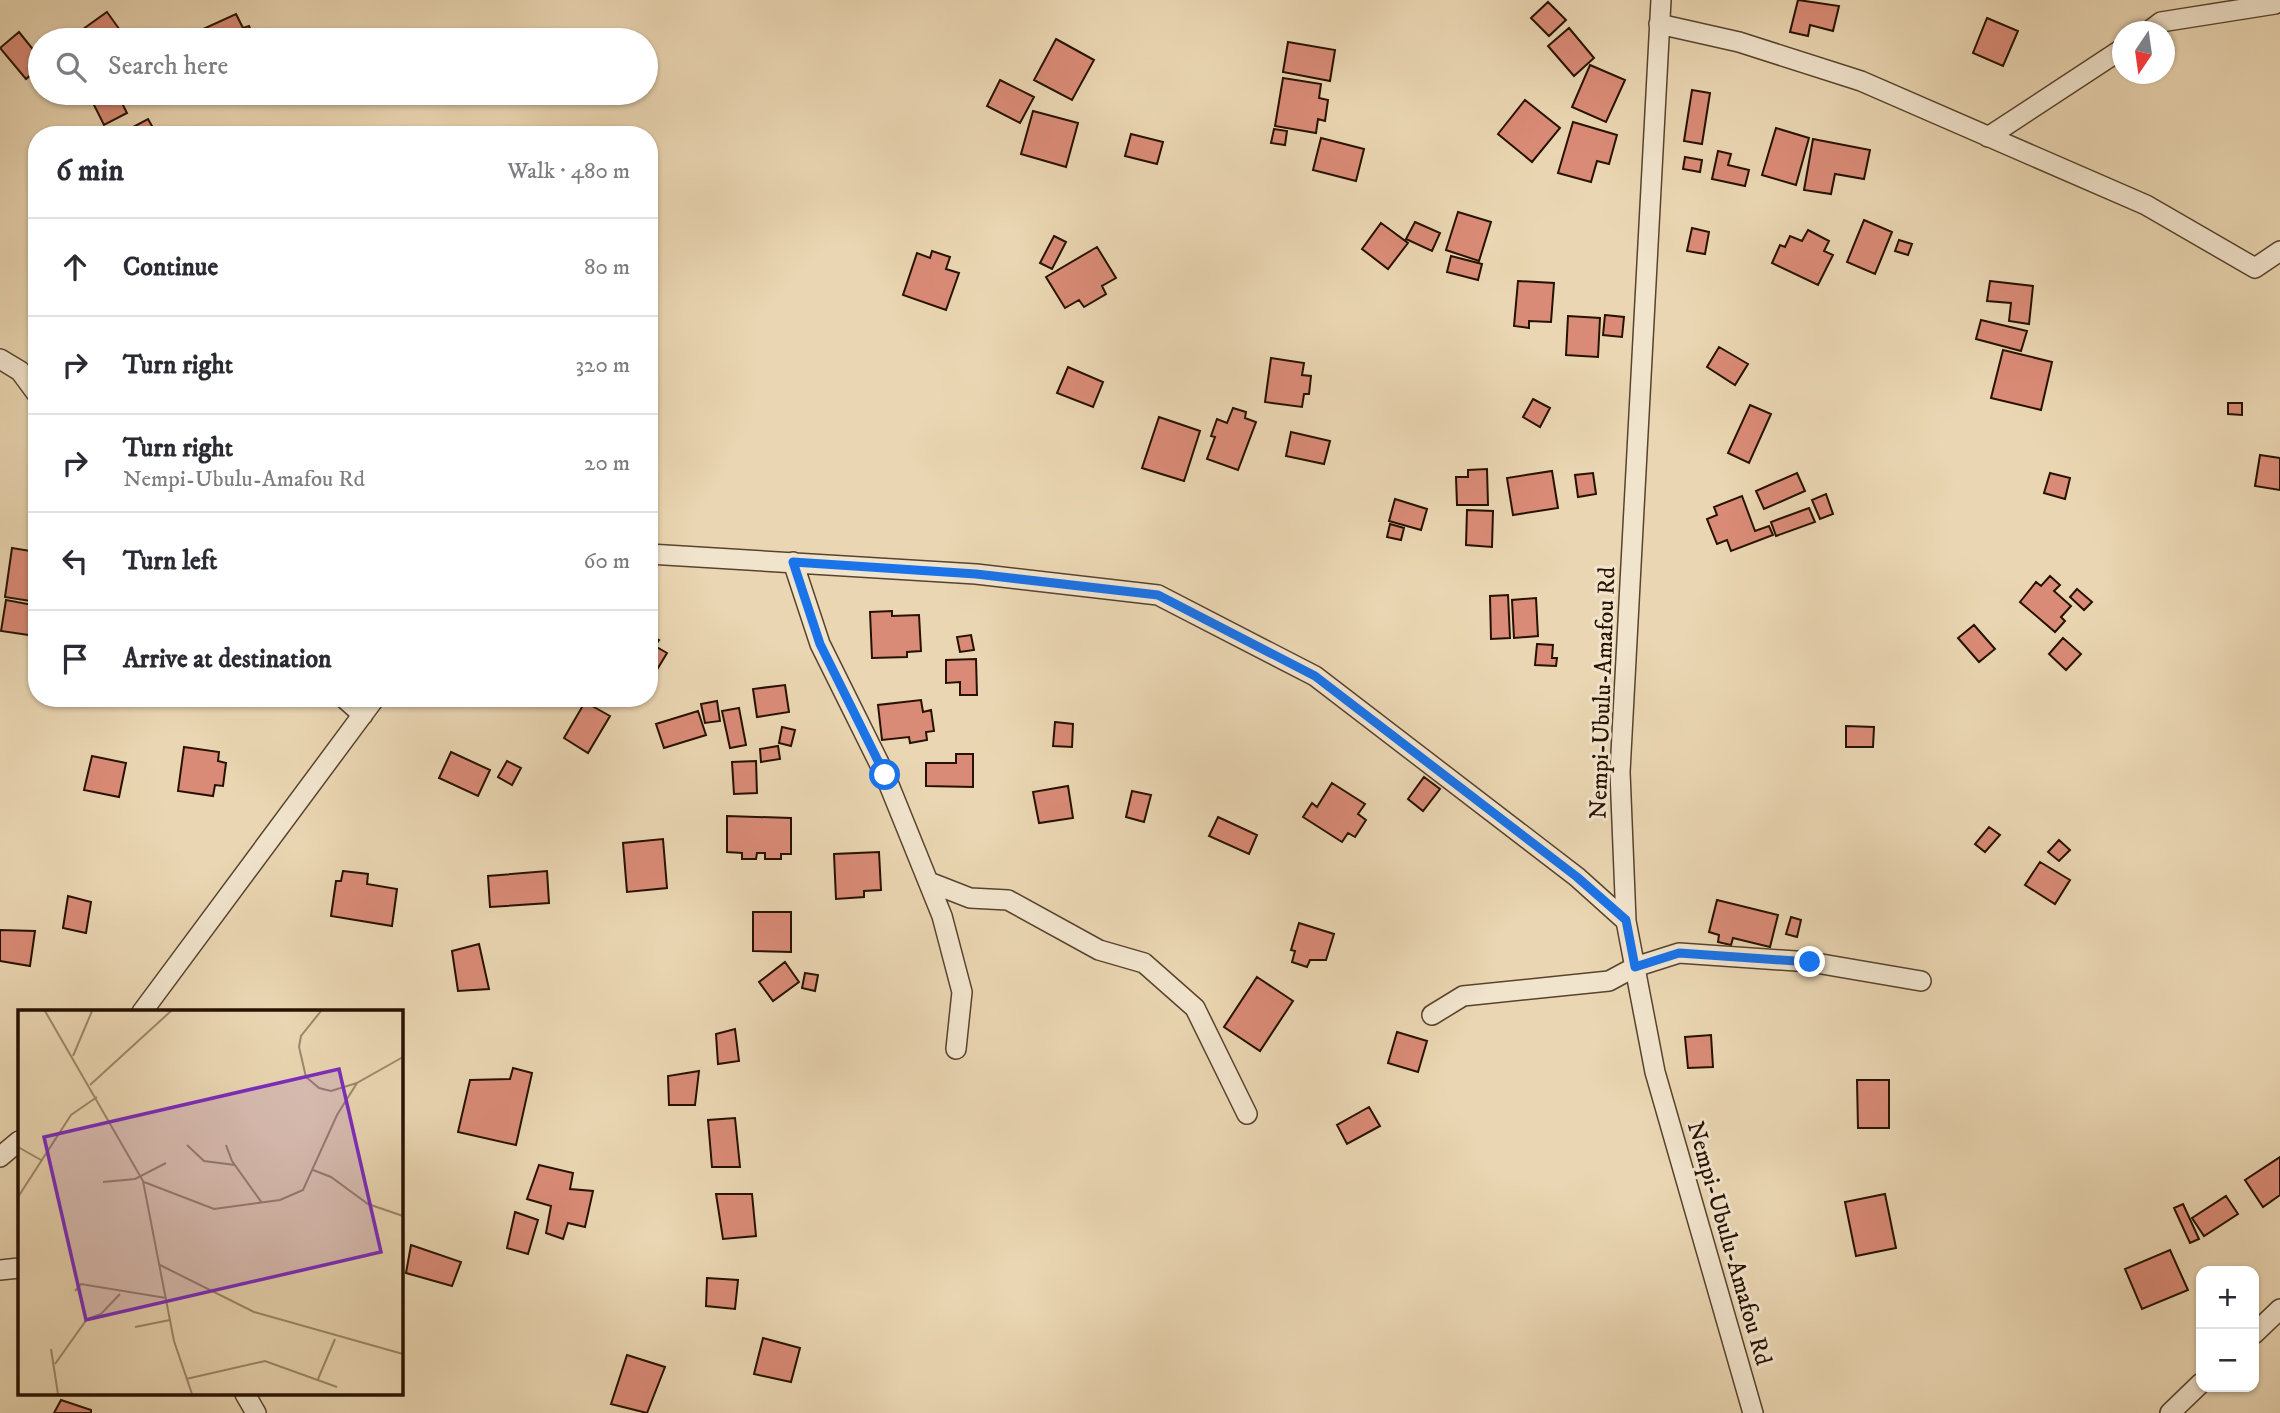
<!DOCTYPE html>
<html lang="en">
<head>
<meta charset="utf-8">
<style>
	:root { --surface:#fff; --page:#f7f7f7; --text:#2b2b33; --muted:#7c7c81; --line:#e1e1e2 }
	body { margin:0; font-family:"IM FELL DW Pica",serif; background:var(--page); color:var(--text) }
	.controls { position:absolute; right:21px; bottom:21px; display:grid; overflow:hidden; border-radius:14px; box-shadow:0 2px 5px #0004 }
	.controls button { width:63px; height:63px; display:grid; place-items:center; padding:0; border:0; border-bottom:2px solid var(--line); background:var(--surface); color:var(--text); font:35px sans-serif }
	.compass { position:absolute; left:2112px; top:21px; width:63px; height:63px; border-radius:50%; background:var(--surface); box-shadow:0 2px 5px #0004; rotate:193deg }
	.stop { position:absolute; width:21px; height:21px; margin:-16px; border:5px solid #1a73e8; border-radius:50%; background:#fff }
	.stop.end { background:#1a73e8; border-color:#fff; box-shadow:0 2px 7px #0008 }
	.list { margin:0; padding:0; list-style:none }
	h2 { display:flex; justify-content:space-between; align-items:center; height:91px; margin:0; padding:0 28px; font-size:30px }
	h2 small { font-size:23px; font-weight:400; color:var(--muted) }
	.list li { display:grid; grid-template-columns:46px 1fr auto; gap:21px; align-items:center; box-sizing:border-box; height:98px; padding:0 28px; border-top:2px solid var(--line) }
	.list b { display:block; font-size:26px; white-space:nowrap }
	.list p { margin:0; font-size:23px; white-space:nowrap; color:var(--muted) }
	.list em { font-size:23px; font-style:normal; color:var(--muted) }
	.icon { flex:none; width:38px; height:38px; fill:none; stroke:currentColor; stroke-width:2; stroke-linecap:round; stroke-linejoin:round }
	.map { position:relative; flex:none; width:2280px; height:1413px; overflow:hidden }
	.search { position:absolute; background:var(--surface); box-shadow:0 2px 5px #0004; left:28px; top:28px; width:630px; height:77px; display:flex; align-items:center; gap:18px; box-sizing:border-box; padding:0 24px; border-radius:38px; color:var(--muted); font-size:26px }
	.panel { position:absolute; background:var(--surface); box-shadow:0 2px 5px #0004; left:28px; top:126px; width:630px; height:581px; border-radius:28px }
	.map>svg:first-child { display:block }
</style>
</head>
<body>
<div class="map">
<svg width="2280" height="1413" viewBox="0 0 2280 1413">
	<rect width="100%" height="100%" fill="#ead6b2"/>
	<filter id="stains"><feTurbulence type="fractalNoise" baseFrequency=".00286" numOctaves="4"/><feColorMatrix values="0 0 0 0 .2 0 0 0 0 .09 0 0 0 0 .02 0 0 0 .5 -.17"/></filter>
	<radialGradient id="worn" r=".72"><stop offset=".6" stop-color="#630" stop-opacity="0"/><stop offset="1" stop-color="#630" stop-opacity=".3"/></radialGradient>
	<!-- building -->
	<path fill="#da8b77" stroke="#271200" stroke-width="2" d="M1798,0L1839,6L1833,31L1810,25L1808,36L1790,32Z
		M1548,2L1566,20L1549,36L1531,18Z
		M107,12L127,40H74L72,37Z
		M236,14L243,28L249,26L255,40H206L201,30Z
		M1987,18L2018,31L2003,66L1973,53Z
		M1569,28L1594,58L1574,76L1548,46Z
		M19,32L40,58V67L26,79L0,48Z
		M1056,39L1094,60L1072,100L1034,80Z
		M1288,42L1335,50L1330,81L1283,72Z
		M1590,65L1625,80L1606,122L1572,107Z
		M1283,78L1321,84L1319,98L1328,100L1325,121L1318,119L1316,133L1275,126Z
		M1000,80L1034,97L1020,123L987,106Z
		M1692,90L1710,93L1702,144L1684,141Z
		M98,93H117L127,113L104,125L90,97Z
		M1525,100L1560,128L1532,162L1498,134Z
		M1033,111L1078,123L1066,167L1021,154Z
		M148,119L157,135H118Z
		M1573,122L1617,135L1609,164L1597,161L1591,182L1558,173Z
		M1776,128L1809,138L1796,185L1762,175Z
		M1274,129L1287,131L1285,145L1271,143Z
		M1131,134L1163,142L1157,164L1125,156Z
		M1321,138L1364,149L1356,181L1313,170Z
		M1813,139L1870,150L1864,179L1835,174L1831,194L1804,190Z
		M1718,151L1731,154L1728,165L1749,170L1745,186L1712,179Z
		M1685,157L1702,160L1700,172L1683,169Z
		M1458,212L1491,222L1479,261L1446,250Z
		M1864,220L1892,232L1875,274L1847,262Z
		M1415,222L1440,233L1432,251L1406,239Z
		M1381,223L1408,243L1388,269L1362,249Z
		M1692,228L1709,232L1705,254L1687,251Z
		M1808,230L1829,241L1824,251L1833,255L1818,285L1772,263L1780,245L1785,247L1790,236L1802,241Z
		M1054,236L1066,242L1052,269L1040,263Z
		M1899,240L1912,244L1908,255L1895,251Z
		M1097,247L1116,278L1102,286L1106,294L1084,307L1079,300L1065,308L1046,277Z
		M932,251L950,257L946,269L959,273L946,310L903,295L917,253L930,258Z
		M1451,256L1482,264L1478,280L1447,272Z
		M1518,281L1554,283L1551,322L1529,321V328L1514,326Z
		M1990,281L2033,286L2029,324L2009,321L2011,303L1987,301Z
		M1605,315L1624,317L1622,337L1603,335Z
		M1568,316L1600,318L1598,357L1566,355Z
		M1981,320L2027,331L2021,351L1976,339Z
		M1719,347L1748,364L1735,385L1707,367Z
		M2003,350L2052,362L2041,410L1991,398Z
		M1271,358L1304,363L1302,375L1311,376L1309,394H1304L1302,407L1265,402Z
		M1068,367L1103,382L1093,407L1057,393Z
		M1533,399L1550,408L1540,427L1523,417Z
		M2228,403H2242V415L2228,414Z
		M1750,405L1771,414L1749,463L1728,453Z
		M1233,408L1246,412L1245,418L1256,422L1238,470L1207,459L1215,437L1211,436L1217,419L1227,423Z
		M1159,417L1200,431L1184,481L1142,468Z
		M1291,432L1330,441L1324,464L1286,456Z
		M2260,455L2280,458V490L2255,486Z
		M1487,469L1488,505H1457L1456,477H1468V470Z
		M1552,471L1558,508L1513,515L1507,478Z
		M1593,473L1596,494L1578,497L1575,475Z
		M1797,473L1805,491L1764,509L1756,491Z
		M2050,473L2070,478L2065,499L2044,493Z
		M1826,494L1833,514L1820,519L1812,500Z
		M1742,496L1755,531L1769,526L1773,535L1731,551L1727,540L1717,544L1707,519L1717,515L1714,507Z
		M1395,499L1427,509L1421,530L1389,521Z
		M1809,508L1815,522L1776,536L1771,522Z
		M1467,510L1493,511L1492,547L1466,545Z
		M1390,524L1404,528L1401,540L1387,537Z
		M12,548L37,552V602L5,597Z
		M2050,576L2060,585L2054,591L2071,606L2061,617L2065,621L2055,632L2020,602L2036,582L2041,586Z
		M2077,589L2092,602L2084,610L2070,597Z
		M1508,595L1510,638L1491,639L1490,596Z
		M1536,598L1538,636L1514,638L1512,600Z
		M6,600L33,605L29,635L1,631Z
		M892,611V616L919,615L921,651L907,652V657L872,658L870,612Z
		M1974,625L1995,649L1979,662L1958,638Z
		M649,634L659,640L655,646L667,653L649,683Z
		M971,635L974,650L960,652L957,637Z
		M2063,638L2081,654L2066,670L2049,654Z
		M1537,644L1553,645L1552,658H1557L1556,666L1535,665Z
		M976,659L977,695H960V682L946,683V660Z
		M785,685L789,712L757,717L753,689Z
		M921,700L923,712L931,710L934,731L926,732L927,740L910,743L909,737L882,740L878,705Z
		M717,701L720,721L705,723L701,704Z
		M585,702L610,716L588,753L564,738Z
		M739,708L746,745L730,748L722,711Z
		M698,711L706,735L664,748L656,724Z
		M1055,722L1073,724L1072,747L1053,746Z
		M1846,726L1874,727L1873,747H1846Z
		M782,727L795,730L791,746L779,743Z
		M778,746L780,759L761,762L760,749Z
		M184,747L219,752L218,761L226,763L223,786L215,785L213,796L178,791Z
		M451,752L490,770L478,796L439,778Z
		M956,754H973V787L926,786V763H956Z
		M92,756L126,763L119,797L84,790Z
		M507,761L521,768L512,785L498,777Z
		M756,761L757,793L734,794L732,762Z
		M1424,777L1440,789L1423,811L1408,799Z
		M1332,783L1365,804L1358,814L1366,820L1355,837L1348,833L1342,842L1303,817L1312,803L1317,807Z
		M1068,786L1073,818L1039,823L1033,792Z
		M1132,791L1151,795L1144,822L1126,817Z
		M727,816L791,818V854H781V859H765V853H757L756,859H742V853L727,852Z
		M1218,817L1257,835L1249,854L1209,836Z
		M1989,827L2000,835L1985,852L1975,844Z
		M663,839L667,888L627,892L623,843Z
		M2059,840L2070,850L2059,861L2048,852Z
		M879,852L881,890L864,891V897L836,899L834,854Z
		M2040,862L2070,880L2055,904L2025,885Z
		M343,871L368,874L367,884L397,889L392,926L331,916L336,881H341Z
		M547,871L549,903L490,907L488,876Z
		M68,896L91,902L86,933L63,928Z
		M1717,900L1778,915L1770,947L1733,938L1731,945L1718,942L1719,935L1709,932Z
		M753,912H791V952L753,951Z
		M1791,917L1801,920L1797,937L1786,934Z
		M1299,923L1334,934L1326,960H1310L1307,967L1292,962L1295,951L1291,950Z
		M0,930L35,931L30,966L0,961Z
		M479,944L489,989L458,991L452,951Z
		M785,962L799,982L773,1001L759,982Z
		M805,973L818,975L815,991L802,988Z
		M1257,977L1293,1001L1260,1051L1224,1027Z
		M735,1029L739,1061L718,1064L716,1034Z
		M1397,1032L1427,1041L1418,1072L1388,1063Z
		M1711,1035L1713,1067L1688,1068L1685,1037Z
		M513,1068L532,1073L516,1145L458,1132L470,1080L510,1079Z
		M699,1071L695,1105H669L668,1076Z
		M1857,1080H1889V1128H1858Z
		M1369,1107L1380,1126L1347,1144L1337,1125Z
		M735,1118L740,1167H712L708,1120Z
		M2280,1157V1195L2263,1207L2245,1180Z
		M539,1165L573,1173L570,1189L593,1191L585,1227L568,1223L563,1239L546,1233L551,1206L527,1199Z
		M716,1194H752L756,1236L723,1239Z
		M1885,1194L1896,1248L1856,1256L1845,1202Z
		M2226,1196L2238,1214L2204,1236L2192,1218Z
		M2183,1204L2199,1239L2190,1243L2174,1208Z
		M515,1212L538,1220L528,1254L507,1248Z
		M411,1245L461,1262L452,1286L406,1273Z
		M2170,1250L2188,1290L2142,1309L2125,1269Z
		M707,1278L738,1280L735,1309L706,1306Z
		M763,1338L800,1348L791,1382L754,1374Z
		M627,1355L665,1367L647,1413L611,1404Z
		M61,1400L91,1410V1413H54Z"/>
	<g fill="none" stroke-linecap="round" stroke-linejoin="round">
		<!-- minor casing -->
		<g stroke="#58432c" stroke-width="22">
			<path id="minor" d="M1661,0L1620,772L1626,921L1655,1072L1753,1413
				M1659,24L1739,42L1861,81L2146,205L2255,268L2280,251
				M2148,32L2161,22L2275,4L2278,0
				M1988,137L2122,49
				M0,359L20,371L37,394
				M649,554L976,574L1158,595L1315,676L1577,877L1626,921
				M793,562L820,644L885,775L942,916L962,992L956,1049
				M344,698L363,715
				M929,882L970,898L1008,900L1099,950L1144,963L1195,1008L1247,1114
				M142,1012L375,698
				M1432,1015L1463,996L1609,981L1635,967L1679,953L1810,962L1921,981
				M0,1157L19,1141
				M0,1270L19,1268
				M2254,1334L2280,1309
				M245,1394L256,1413
				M2170,1413L2201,1383"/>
		</g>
		<!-- minor -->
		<use href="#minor" stroke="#f1e4cd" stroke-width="19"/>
	</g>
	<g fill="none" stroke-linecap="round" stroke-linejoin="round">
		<!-- route -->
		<path stroke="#1a73e8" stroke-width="9" d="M885,775L820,644L793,562L976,574L1158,595L1315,676L1577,877L1626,920L1635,967L1679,953L1810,962"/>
	</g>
	<g text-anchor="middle" stroke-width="6" stroke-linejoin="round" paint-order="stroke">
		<!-- street labels -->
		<g font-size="24" fill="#271200" stroke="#f1e4cd">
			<text transform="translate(1602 693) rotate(-88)" y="8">Nempi-Ubulu-Amafou Rd</text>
			<text transform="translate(1730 1243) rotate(74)" y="8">Nempi-Ubulu-Amafou Rd</text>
		</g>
	</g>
	<!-- overview -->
	<g transform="translate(18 1010)">
		<rect width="385" height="385" fill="#ead6b2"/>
		<path fill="none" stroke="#9c886b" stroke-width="2" d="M27,1L125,171L156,331L174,384M303,1L283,26L281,37L288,67L301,78L313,81L339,73M55,46L74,1M72,75L153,1M169,135L186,151L217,155M208,135L214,151L244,193M0,137L23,150M295,160L313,167L350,194L385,206M85,172L117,169L148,153M126,172L196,199L262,190L285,180L319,105L339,73L385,47M0,187L53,105L79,87M142,255L236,302L385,344M57,281L63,274L148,288M117,317L152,310M33,339L40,384M37,354L69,309L83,304L102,284M168,369L247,351L319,377M300,369L317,329"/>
		<path fill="#7b2cbf" fill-opacity="0.15" stroke="#7b2cbf" stroke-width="3.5" d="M321,59L363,242L68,310L26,127Z"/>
		<rect width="385" height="385" fill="none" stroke="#271200" stroke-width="3.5"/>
	</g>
	<rect width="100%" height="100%" filter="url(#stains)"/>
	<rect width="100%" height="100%" fill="url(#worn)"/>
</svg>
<div class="controls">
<button>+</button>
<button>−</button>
</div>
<svg class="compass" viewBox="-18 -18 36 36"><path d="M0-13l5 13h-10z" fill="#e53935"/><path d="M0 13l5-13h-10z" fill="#7c7c81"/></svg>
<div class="stop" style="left:885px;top:775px"></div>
<div class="stop end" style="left:1810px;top:962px"></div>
<div class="search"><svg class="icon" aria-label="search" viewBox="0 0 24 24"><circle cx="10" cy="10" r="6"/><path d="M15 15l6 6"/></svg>Search here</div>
<section class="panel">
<h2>6 min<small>Walk · 480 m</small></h2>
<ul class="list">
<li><svg class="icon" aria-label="ahead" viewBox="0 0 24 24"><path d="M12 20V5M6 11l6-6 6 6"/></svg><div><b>Continue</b></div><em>80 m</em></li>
<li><svg class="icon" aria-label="right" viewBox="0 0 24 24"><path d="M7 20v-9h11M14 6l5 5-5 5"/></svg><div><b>Turn right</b></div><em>320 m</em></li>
<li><svg class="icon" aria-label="right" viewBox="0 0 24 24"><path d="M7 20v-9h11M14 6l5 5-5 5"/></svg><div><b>Turn right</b><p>Nempi-Ubulu-Amafou Rd</p></div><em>20 m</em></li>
<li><svg class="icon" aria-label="left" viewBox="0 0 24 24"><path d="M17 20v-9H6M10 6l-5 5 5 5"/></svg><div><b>Turn left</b></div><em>60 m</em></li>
<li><svg class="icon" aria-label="arrive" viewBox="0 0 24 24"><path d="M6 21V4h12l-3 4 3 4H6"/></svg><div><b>Arrive at destination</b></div></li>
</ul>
</section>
</div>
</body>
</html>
